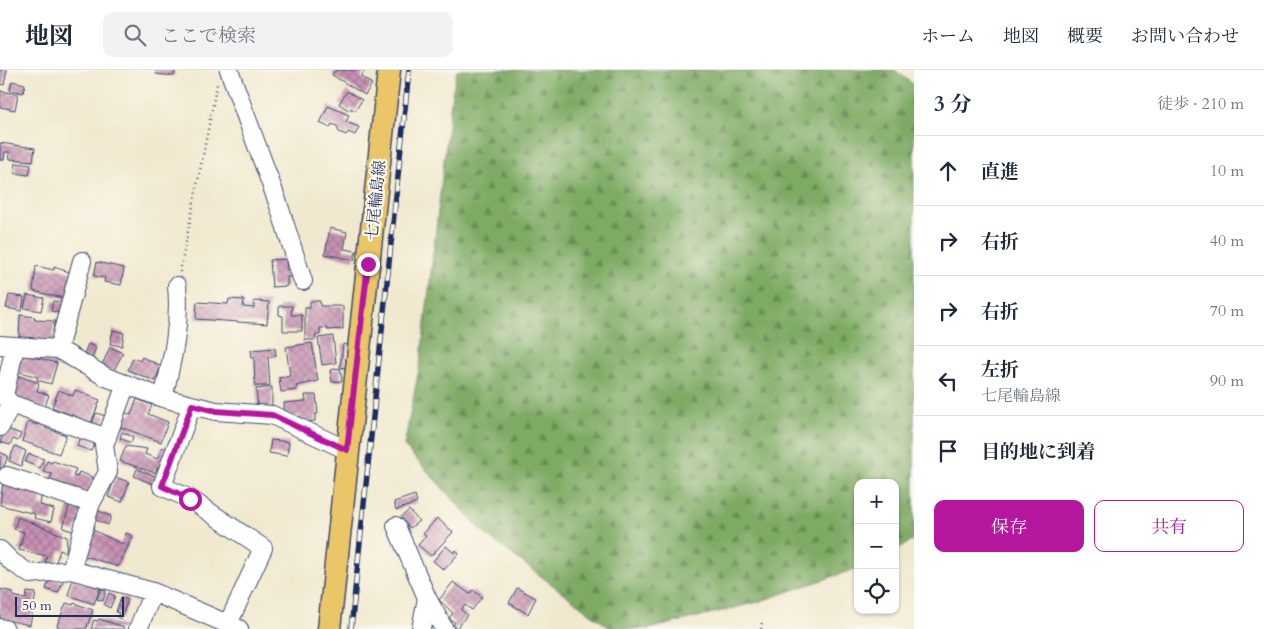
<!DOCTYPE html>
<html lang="ja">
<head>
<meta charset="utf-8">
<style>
	:root { --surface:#fff; --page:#f2f2f3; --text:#1f2937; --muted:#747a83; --line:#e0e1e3; --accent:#b5179e }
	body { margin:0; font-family:Cardo,"Noto Serif JP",serif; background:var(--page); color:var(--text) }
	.controls { position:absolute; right:15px; bottom:15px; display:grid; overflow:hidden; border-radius:10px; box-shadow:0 1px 4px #0004 }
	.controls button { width:45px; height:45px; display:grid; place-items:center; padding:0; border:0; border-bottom:1px solid var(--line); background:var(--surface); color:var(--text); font:25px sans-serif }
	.scale { position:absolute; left:15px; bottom:12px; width:109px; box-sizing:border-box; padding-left:5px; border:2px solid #1b2f5e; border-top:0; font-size:14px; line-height:18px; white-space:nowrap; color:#1b2f5e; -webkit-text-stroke:4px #fbf7ec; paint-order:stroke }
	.stop { position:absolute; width:15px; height:15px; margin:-11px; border:4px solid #b5179e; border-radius:50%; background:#fff }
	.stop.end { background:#b5179e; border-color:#fff; box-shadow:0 1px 5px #0008 }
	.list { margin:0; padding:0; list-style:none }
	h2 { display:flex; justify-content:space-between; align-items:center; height:65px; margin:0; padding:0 20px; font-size:21px }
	h2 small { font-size:16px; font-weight:400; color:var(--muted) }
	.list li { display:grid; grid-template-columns:32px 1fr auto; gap:15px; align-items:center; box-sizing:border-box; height:70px; padding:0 20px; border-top:1px solid var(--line) }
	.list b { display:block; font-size:19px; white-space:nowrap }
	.list p { margin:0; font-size:16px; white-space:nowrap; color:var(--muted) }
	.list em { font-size:16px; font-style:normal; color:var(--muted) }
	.actions { display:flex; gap:10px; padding:15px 20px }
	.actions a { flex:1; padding:11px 0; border:1px solid var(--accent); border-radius:10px; text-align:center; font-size:18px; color:var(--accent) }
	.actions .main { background:var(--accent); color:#fff }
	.icon { flex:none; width:28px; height:28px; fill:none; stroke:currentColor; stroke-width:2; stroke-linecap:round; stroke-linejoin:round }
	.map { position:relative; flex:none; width:914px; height:559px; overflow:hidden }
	header { display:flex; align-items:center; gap:30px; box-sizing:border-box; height:70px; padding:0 25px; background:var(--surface); border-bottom:1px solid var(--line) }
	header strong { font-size:24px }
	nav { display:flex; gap:28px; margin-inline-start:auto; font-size:18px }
	.search { width:350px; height:45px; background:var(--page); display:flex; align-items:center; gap:12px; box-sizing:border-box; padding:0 18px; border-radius:10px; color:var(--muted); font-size:19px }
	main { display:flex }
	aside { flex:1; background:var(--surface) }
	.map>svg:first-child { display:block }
</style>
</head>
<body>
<header>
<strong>地図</strong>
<div class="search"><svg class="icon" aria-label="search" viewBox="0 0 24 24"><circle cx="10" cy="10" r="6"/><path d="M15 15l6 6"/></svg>ここで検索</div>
<nav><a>ホーム</a><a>地図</a><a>概要</a><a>お問い合わせ</a></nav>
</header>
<main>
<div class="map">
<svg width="914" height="559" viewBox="0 0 914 559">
	<defs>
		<pattern id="forest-firs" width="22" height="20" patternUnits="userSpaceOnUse" patternTransform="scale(1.25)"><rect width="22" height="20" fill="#7eaa63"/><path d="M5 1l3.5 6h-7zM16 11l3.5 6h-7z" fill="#668b55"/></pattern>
		<pattern id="building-cross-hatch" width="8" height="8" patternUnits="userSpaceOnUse" patternTransform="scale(1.25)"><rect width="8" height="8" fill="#c892b3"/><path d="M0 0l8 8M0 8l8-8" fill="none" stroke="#a27895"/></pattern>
	</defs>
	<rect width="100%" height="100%" fill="#fbf7ec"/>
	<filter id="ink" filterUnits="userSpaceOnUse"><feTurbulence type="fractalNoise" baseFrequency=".02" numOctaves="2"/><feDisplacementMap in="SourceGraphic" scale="10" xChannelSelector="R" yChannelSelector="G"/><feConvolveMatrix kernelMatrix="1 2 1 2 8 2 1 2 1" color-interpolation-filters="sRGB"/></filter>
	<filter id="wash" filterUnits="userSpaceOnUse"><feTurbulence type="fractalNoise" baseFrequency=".0096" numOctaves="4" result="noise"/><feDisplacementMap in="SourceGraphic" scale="20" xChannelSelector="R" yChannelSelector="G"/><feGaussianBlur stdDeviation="1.12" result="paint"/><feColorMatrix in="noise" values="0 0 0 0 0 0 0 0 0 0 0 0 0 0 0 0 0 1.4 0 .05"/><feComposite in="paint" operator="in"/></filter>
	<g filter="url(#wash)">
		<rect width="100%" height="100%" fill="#f1e9cf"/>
		<!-- forest -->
		<path fill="url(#forest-firs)" stroke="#4c6c60" d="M457,0H895L914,15V470L895,480V413H858V498L758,532L649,559H611L485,464L404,376L421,288L451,30Z"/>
		<g id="blocks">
			<!-- building -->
			<path fill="url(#building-cross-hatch)" d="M0,0H7L4,15L0,14Z
				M157,0H175L174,6L156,4Z
				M336,0H365L361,7L372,14L365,25L332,5Z
				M12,11L25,14L23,23L10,20Z
				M0,21L18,24L15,40L0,37Z
				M347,21L362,30L355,41L351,38L350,41L339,34Z
				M328,36L349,45L346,52L359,57L355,65L348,62L346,65L339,62L337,56L332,54L330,58L320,53Z
				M0,73L35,78L33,91L10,89L9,82H5L4,90H0Z
				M16,93L31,95L29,105L14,103Z
				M330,158L347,162L344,179L356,181L354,190L325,184Z
				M286,189L287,200H290L291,207H287V216L272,217L270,190Z
				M97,192L124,198L121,215L104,212L105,208L94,206Z
				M36,196L54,200V197L72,203L67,229L33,221Z
				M9,225L24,227L22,241L6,238Z
				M27,225L44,228L41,241L24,238Z
				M229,229L244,230L243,237L254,238V231L269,232L267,254L196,249L197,232L228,234Z
				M53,231L66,233L64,244L51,241Z
				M310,231H320V236H343V259L327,260L328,258H320V265H316L315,270H305V238H310Z
				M279,236H292L291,245H302V261H283V246L279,245Z
				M20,245L35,247L34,250L54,251L53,274L19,272Z
				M113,260L124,263L122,276L110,274Z
				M333,266L336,293L322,295L318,268Z
				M312,273L318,311L296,316L297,320L281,322L279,308L290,306L286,277Z
				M88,274L96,277L92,289L83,286Z
				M343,274L348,275L345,298L340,297Z
				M110,277L123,283L113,302L101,297Z
				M275,278L276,286L268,287L270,316H255L254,288H252L251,280Z
				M21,284L57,293L51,314L37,310L38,307L13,300Z
				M142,287L161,296L155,311L128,300L133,288L140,291Z
				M340,298L342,311L332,312L330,300Z
				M16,305L39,313L37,321L49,325L44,339L12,327L14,321L11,319Z
				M272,317V337L258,338L256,319Z
				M59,320L73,326L75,320L100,330L91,353L52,337Z
				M305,325H316L318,344H315V351L301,352L300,346L285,349L284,333L306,331Z
				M137,329L152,335L148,344L168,352L161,372L118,356L123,342L131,345Z
				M96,343L106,346L101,358L92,354Z
				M39,351L47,354L45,358L66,365L59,384L22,371L28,352L37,355Z
				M5,358L21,364L18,371L13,369L10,375L0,372Z
				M122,362L133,367L131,373L120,368Z
				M81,363L96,369L91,381L77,376Z
				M271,370L289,372L287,386L269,383Z
				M15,376L26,381L21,396L9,391Z
				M126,376L147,379L145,384L157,389L162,377L170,380L163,399L158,397L155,403L120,391Z
				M0,382L8,386L0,407Z
				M29,384L44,389L40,398L25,392Z
				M47,391L52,393L53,391L76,399L73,406L77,407L79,402L93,407L88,423L49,412L52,404L43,402Z
				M137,399L158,407L155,415L134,406Z
				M115,407L129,412L122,432L108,427Z
				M3,412L42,421L40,435L54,439L51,452L34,448L35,444L0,435Z
				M415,425L417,433L396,440L394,432Z
				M70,433L83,436L75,462L63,458Z
				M96,440L111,446L108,455L93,449Z
				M409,440L419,451L410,458L400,448Z
				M18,447L67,467L66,482L60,480L55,495L45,492L47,486L19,480L24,462L14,459Z
				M437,448L453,462L431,486L418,475L426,466L423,464Z
				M93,460L122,474L126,463L133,466L118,497L83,485Z
				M446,476L454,483L456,480L459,483L444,500L433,491Z
				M50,508L63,512L58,523L46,519Z
				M73,509L100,518L94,534L68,525Z
				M453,512L470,524L473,520L482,527L472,540L465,535L461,540L467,545L457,558L453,555L455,553L449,548L453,543L439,530Z
				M517,518L536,528L528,544L509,533Z
				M0,519L13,522V526L26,529L27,522L36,523L30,555L7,550V553L0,552Z
				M101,519L106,521L103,531L97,529Z
				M109,523L115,526L110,538L104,535Z
				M121,527L128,530L121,549L117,547L119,543L116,542Z
				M66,533L73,535L74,533L93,540L86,559H65L57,556Z
				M99,549L124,557L123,559H91L94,550L98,551Z"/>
		</g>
	</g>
	<g filter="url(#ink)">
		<use href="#blocks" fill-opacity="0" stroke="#3b4b6f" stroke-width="1"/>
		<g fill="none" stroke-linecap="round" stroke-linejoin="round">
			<!-- minor casing -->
			<g stroke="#3b4b6f" stroke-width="20">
				<path id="minor" d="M229,0L278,133L303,211
					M0,275L58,279L106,307L163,328L216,341L272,345L347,380
					M15,276L4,326L11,334L107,368
					M58,279L82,191
					M163,328C172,290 181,255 177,216
					M192,335L162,416L190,429L263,478L228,554
					M0,357L11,334
					M7,406L91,433
					M396,456L427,528
					M0,480L12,492L30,504L71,500L153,522L239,559
					M71,500L91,433L108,402L104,375L126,314
					M0,558L5,559
					M138,559L153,522
					M421,559L427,528L444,559"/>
			</g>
			<!-- major casing -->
			<g stroke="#3b4b6f" stroke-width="25">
				<path id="major" d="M329,559L389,0"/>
			</g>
			<!-- path -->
			<path stroke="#3b4b6f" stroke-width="2.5" stroke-dasharray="1 4" stroke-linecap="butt" d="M180,202L217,14
				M761,559L762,551"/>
			<!-- minor -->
			<use href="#minor" stroke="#fff" stroke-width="18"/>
			<!-- major -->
			<use href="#major" stroke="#ebc669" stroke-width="22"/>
			<!-- rail casing -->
			<g stroke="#1b2f5e" stroke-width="5.5">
				<path id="rail" d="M351,559L409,0"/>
			</g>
			<!-- rail -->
			<use href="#rail" stroke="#fbf7ec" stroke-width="4" stroke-dasharray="11" stroke-linecap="butt"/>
		</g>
	</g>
	<g fill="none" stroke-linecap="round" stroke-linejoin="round" filter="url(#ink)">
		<!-- route -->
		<path stroke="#b5179e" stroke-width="6" d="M190,429L162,416L192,335L216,341L272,345L347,380L368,194"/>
	</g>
	<g text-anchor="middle" stroke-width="4.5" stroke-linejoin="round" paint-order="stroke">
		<!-- street labels -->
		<g font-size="16" fill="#1b2f5e" stroke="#fbf7ec">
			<text transform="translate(375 130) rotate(-84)" y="6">七尾輪島線</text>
		</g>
	</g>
</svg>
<div class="controls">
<button>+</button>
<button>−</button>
<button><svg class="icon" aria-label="locate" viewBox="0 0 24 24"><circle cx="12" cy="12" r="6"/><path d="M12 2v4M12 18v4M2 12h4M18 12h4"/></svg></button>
</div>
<div class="scale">50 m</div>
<div class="stop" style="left:190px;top:429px"></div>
<div class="stop end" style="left:368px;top:194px"></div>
</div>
<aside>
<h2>3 分<small>徒歩 · 210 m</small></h2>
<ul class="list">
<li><svg class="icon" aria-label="ahead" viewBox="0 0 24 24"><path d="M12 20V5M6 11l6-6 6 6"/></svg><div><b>直進</b></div><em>10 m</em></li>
<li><svg class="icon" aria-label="right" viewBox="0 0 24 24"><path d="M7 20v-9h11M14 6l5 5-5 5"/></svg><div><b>右折</b></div><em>40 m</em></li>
<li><svg class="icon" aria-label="right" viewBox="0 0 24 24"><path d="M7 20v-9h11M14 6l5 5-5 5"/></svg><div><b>右折</b></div><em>70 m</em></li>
<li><svg class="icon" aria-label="left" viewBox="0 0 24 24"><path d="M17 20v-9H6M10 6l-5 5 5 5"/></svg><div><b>左折</b><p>七尾輪島線</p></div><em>90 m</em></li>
<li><svg class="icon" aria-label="arrive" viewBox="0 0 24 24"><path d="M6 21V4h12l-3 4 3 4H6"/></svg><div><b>目的地に到着</b></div></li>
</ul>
<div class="actions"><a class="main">保存</a><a>共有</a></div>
</aside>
</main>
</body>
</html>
